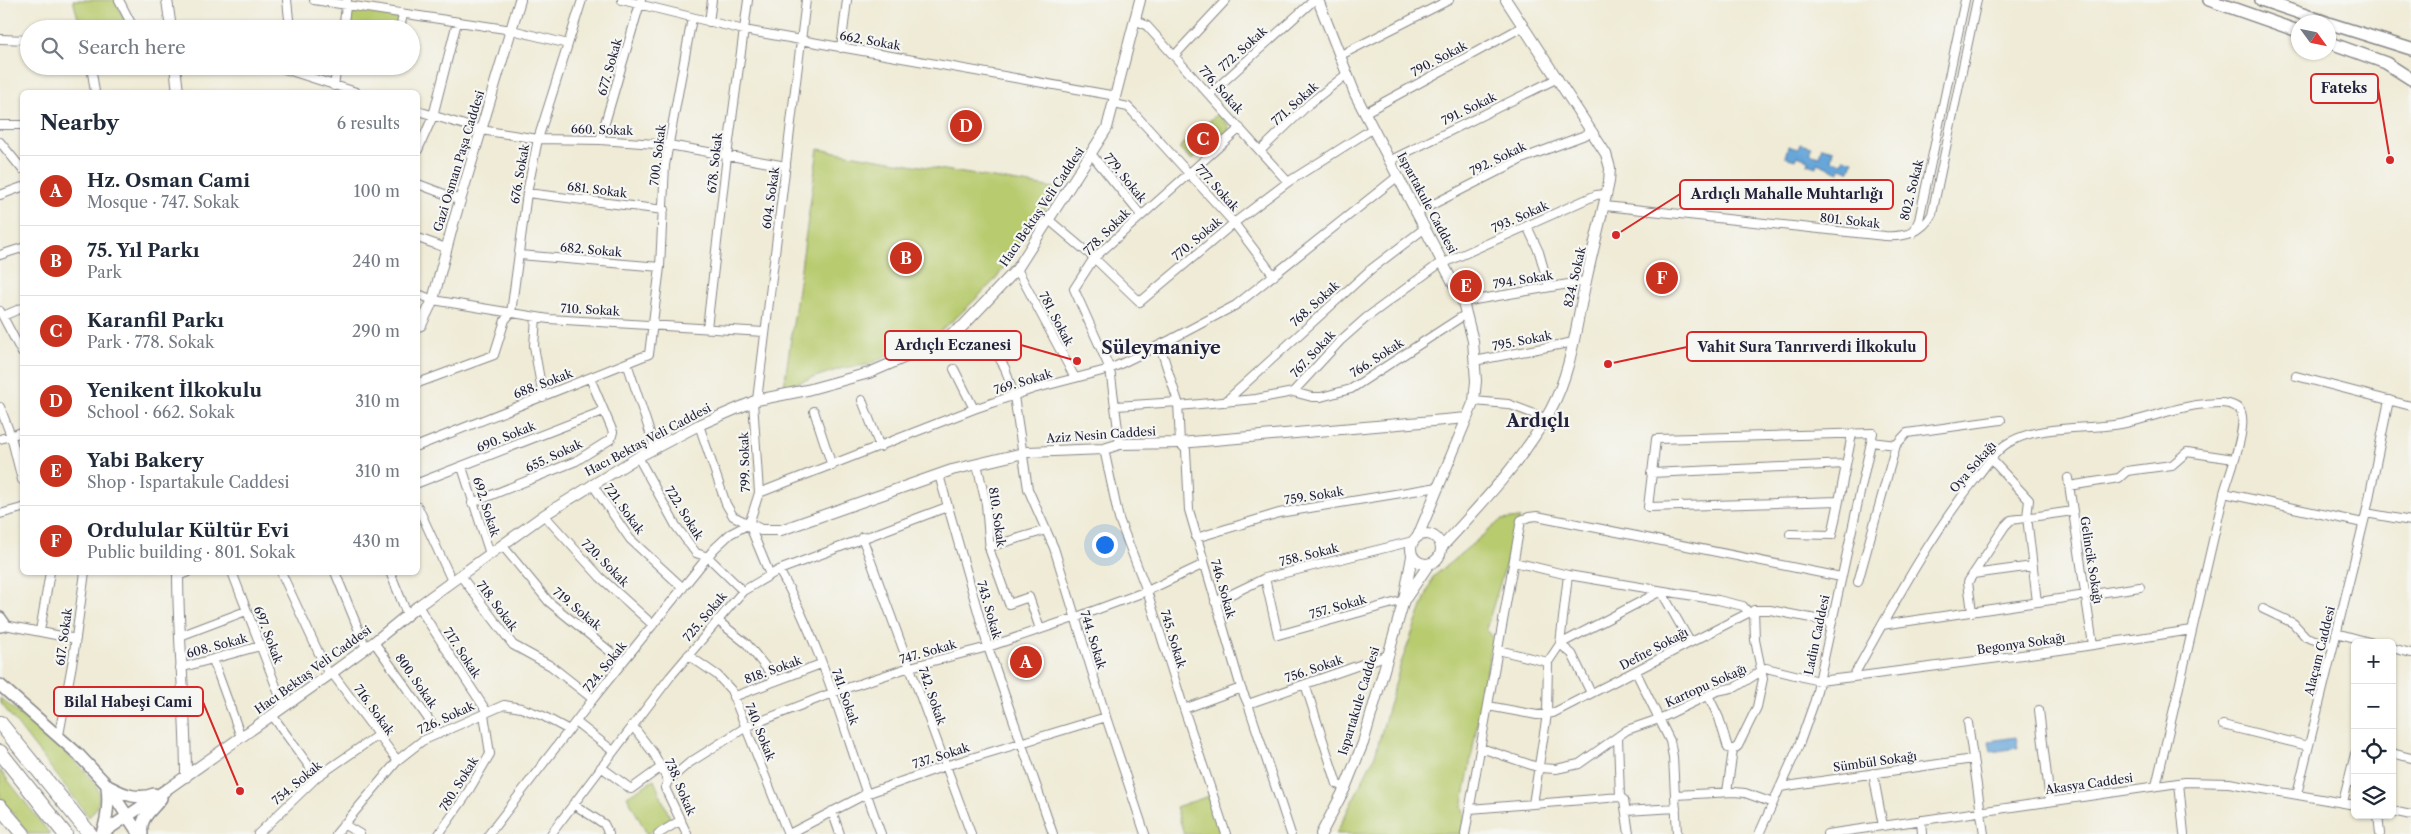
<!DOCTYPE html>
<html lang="en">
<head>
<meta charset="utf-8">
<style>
	:root { --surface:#fff; --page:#f2f2f3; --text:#1f2937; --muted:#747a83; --line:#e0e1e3; --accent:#c8321e }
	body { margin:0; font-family:"Libre Caslon Text",serif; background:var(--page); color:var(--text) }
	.controls { position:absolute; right:15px; bottom:15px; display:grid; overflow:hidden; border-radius:8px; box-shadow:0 1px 4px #0004 }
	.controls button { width:45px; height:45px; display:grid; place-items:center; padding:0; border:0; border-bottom:1px solid var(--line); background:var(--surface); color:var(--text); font:25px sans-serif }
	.compass { position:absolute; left:2291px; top:15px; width:45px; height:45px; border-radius:50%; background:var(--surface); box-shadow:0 1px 4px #0004; rotate:123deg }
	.you { position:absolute; left:1104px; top:544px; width:18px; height:18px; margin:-12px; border:4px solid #fff; border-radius:50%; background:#1a73e8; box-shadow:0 0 0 8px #1a73e833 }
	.badge { display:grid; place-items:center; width:32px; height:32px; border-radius:50%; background:var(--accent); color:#fff; font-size:16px; font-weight:700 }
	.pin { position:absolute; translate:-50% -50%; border:2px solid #fff; box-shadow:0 1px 5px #0006 }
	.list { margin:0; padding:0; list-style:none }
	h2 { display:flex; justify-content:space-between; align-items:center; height:65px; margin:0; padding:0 20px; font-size:21px }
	h2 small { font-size:16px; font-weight:400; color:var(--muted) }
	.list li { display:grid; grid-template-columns:32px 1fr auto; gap:15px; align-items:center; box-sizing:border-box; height:70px; padding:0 20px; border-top:1px solid var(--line) }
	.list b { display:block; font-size:19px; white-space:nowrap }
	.list p { margin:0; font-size:16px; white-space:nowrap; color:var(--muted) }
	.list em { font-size:16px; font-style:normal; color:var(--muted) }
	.icon { flex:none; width:28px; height:28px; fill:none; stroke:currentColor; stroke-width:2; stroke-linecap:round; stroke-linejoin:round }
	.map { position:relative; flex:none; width:2411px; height:834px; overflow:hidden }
	.search { position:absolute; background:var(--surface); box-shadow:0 1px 4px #0004; left:20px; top:20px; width:400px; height:55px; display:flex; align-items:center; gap:12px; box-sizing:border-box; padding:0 18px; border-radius:28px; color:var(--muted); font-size:19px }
	.panel { position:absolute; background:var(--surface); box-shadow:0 1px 4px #0004; left:20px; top:90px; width:400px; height:485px; border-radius:8px }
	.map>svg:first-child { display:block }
</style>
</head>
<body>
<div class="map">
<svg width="2411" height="834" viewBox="0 0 2411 834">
	<rect width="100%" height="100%" fill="#f6f6f2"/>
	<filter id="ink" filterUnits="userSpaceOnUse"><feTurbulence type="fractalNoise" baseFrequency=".02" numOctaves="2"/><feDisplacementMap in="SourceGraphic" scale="10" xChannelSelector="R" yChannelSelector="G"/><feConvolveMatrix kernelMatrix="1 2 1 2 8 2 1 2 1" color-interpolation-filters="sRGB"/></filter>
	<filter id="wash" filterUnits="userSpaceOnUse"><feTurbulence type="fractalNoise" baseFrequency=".0096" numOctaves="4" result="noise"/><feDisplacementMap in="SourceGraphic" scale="20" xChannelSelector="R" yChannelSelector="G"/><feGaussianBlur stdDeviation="1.12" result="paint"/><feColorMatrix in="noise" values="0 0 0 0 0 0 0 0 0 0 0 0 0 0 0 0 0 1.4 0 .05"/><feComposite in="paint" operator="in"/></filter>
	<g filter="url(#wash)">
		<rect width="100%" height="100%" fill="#efebd6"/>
		<!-- green -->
		<path fill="#b8cb6e" stroke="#6d7654" d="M73,0H116L127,29H81Z
			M356,8L399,18L397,29H349L351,12Z
			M1217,114L1229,125V130L1192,160L1179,148Z
			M818,149L1060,189L1022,238L997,278L958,316L934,336L867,365L843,368L784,387Z
			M1520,518L1486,629L1493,637L1462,808L1465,815L1462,834H1336L1375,755L1401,663L1433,577L1501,520Z
			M0,698C25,719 80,759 96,786C103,797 97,809 89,817L0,702Z
			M0,770L50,834H29L0,797Z
			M654,780L671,820L647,834L627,796Z
			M1209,796L1220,834H1184L1176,807Z"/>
		<!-- water -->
		<path fill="#66a6d9" stroke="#44648a" d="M1800,144L1811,147L1810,153L1819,156L1822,147L1833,150L1831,160L1842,163L1844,158L1853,161L1850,171L1840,168L1839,172L1817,163L1816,167L1807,164L1808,160L1797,156L1795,160L1785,157L1788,146L1798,149Z
			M2016,737L2018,748L1991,752L1989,741Z"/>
	</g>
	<g filter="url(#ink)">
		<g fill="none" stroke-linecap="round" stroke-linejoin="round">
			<!-- street casing -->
			<g stroke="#888688" stroke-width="10">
				<path id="street" d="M119,0L134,29
					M287,0L290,29
					M314,0L512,30L568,44
					M622,0L744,30L1116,96
					M1134,19L1147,26L1288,182
					M709,22L712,0
					M343,29L347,0
					M400,29L403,14
					M0,39L29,40
					M841,48L847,0
					M1175,55L1226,0
					M1339,56L1449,0
					M91,66L95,92
					M275,66L356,92
					M334,86L337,66
					M1210,94L1314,0
					M1114,104L1128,107L1133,112L1234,223L1274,276
					M418,111L481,130L538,139L600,140L669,145L786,166
					M1364,113L1524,26
					M0,125H22
					M600,140L641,0
					M0,142L22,169
					M418,150L433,116L457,22
					M1260,151L1309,104L1347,74
					M1092,155L1141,215
					M1389,161L1558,78
					M418,184L460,200
					M527,193L664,210
					M0,195L22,187
					M1605,206L1885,236C1905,237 1922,233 1932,214L1977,0
					M1416,213L1524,158L1593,132
					M1049,220L1094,258L1140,302L1234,223L1288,182L1372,129
					M1527,226L1539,252L1549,287
					M1913,233L1919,220L1965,0
					M418,238L446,248
					M0,255L22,248
					M520,255L660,267
					M1444,263L1596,195L1606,194
					M1017,269L1075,378
					M418,294L433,300L549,319L764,332
					M1463,302L1586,281
					M0,311L22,353
					M3,316L22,308
					M536,317L534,346L543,397
					M707,328L727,156L748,0
					M989,340L1005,368L1014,396L1028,489L1054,548L1106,717L1145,834
					M1160,346L1178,402L1180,443L1186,450L1189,510L1241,688L1248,704L1291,834
					M1474,361L1574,342
					M627,363L655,448
					M954,369L974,409
					M2296,376L2411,406
					M418,383L494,355L505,320L511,313L527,193L538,139L582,0
					M1293,392L1312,397H1321L1351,389L1466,314
					M757,400L806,0
					M862,400L880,447
					M2389,400L2366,513L2411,521
					M753,401L759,493L749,524L770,575
					M1474,401L1508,404L1545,418
					M1225,402L1370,270L1425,228
					M1116,406L1178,402
					M1178,406L1256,399L1293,392L1340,341L1366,318L1443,261
					M0,407L11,436L22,480
					M814,411L832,466
					M699,425L726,504L733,516L749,524
					M0,439L22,432
					M1871,442L1896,445L1907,433L2001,420
					M1120,444L1110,369L1074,289L1094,258L1240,128
					M418,446L649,354L660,267L665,165L692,18
					M1104,449L1119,519L1147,591L1184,709L1226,834
					M638,457L676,526L696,553L708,557L743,591
					M1991,459L2029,500L2027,517L2037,602
					M977,464L986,504L990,551L1009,604L1029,597L1040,629
					M462,467L490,554
					M1651,473L1846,464
					M939,475L988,647L1053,834
					M2068,478L2093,645
					M418,483L603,411
					M592,484L630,539L683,588
					M2069,486L2119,478L2127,471L2172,465L2187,452L2234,459
					M759,493L974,409L1033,389L1110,369L1170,340L1236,305L1397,177
					M1839,501L1852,434
					M472,503L576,461L611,439L613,432L590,378
					M418,507L452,581
					M0,514L22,508
					M544,515L600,577L653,625
					M862,537L971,834
					M1196,538L1279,513L1438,487
					M502,545L549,602L623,662
					M989,547L1046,530
					M1514,562L1568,575L1718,600L1743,606L1749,613
					M779,570C826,652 848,746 881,834
					M232,572L284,707
					M281,572L329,675
					M335,572L366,648
					M390,572L407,614
					M1973,574L2033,566
					M460,575L513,645L551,666L593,699
					M178,576L188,572
					M1265,578L1278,635L1404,600
					M1858,582L1896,445
					M1215,602L1265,578L1413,541
					M418,606L487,712
					M2263,609L2293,623L2306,637L2333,646
					M1972,612L1968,582L2005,526L2011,520L2073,511
					M717,620L747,644L776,680
					M5,625L76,639
					M1882,625L2140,587
					M40,631L50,572
					M2336,633L2373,643
					M180,636L246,611
					M374,642L439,734
					M1560,644L1661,591L1690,642
					M1560,644L1572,654L1591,693
					M2392,648L2411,653
					M1498,650L1548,662
					M688,655L717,675L731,690L788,834
					M213,660L241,737
					M180,668L260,646
					M1636,672L1670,741L1673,757L1677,834
					M332,673L397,760
					M1853,677L2060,650L2192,630
					M1305,684L1337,784L1345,788
					M1708,695L1719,718L1728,748L1733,750L1738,746L1757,707L1763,679L1755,640L1754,610
					M733,697L821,664
					M1248,704L1388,655
					M1488,706L1537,715L1553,713L1754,610H1770L1831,622
					M1184,709L1241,688
					M2039,710L2050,801
					M272,715L317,777
					M576,722L613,751
					M1968,723L1984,834
					M632,725L654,754L668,781L665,788L687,834
					M2223,725L2308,746
					M59,735L73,659L85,572
					M1618,737L1620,797
					M1481,748L1540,768L1556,769L1579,764L1627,730L1659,719L1717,691L1736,687L1766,668L1819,681L1853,677C1891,609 1928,539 1976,478C1986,466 1996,449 2010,442C2037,426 2083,429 2114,425C2145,421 2175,406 2206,404C2216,403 2230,401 2239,409C2251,421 2228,477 2224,493
					M2392,753L2411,758
					M601,767L631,789L660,768
					M1873,773L1883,826
					M668,781L689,763L746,727L832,693L910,667L988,647L1074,618L1147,591L1204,564
					M2179,783L2184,834
					M2156,786L2224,493L2363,523
					M1780,787L1973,759
					M1727,792L1733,750
					M2297,794L2366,513
					M1675,795L1734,792L1745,793L1773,803
					M2343,802L2355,754
					M573,804L604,824L609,834
					M1533,804L1547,714L1548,662L1560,644L1568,575
					M1470,809L1620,797L1624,800L1629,834
					M832,811L840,834
					M1626,811L1676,808
					M2392,811L2411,815
					M2378,815L2380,834
					M1921,820L1922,834
					M343,824L360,834
					M258,834L317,777L378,735
					M336,834L399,759L422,741L504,705L521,708L543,716L569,730
					M439,834L465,797L490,754L484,714
					M489,834L593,699L714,549L730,534L749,524
					M551,834L670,677L743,591L779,570L947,507
					M658,834L681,820
					M789,834L866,794L945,766L1106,717
					M1465,834L1521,520L1529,517L1537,516L1841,577
					M1759,834L1799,745L1815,700L1873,433L1656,439L1648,507L1839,501L1832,535L1790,534
					M1827,834L2185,782L2229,783L2355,805"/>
			</g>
			<!-- secondary casing -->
			<g stroke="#888688" stroke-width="12">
				<path id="secondary" d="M167,0L171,29
					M1318,0L1355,94L1463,302L1473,341L1476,381L1474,401L1418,536
					M175,66L178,92
					M418,326L421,325L433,300L453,224L520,0
					M749,524L761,530H781L952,470L1028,452L1104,449L1120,444L1180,443L1467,418
					M1411 549a15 15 0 1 1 30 0a15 15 0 1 1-30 0Z
					M1441,548C1481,504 1523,461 1551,409C1572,370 1576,324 1586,281C1593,248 1602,215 1609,182L1610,168L1606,154L1506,0
					M178,572C178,641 186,709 186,777
					M1406,598L1429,564
					M166,790L329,675L374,642L418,606L544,515L638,457L699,425L757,400L807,390L869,373L938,343L963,326L1017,269L1107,128L1140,0
					M1321,834L1345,788L1363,743L1404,600L1412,556"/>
			</g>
			<!-- primary casing -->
			<g stroke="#888688" stroke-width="14">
				<path id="primary" d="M2209,0L2298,31
					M2261,0L2326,22
					M2328,23L2411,49
					M2328,42L2386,63L2411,79
					M0,618L5,625L0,626
					M0,685L78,754L107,785L139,834
					M110,787C125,795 138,800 154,794
					M102,833C108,817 109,804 107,787
					M101,834L166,790
					M142,834C139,817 153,810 161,798"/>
			</g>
			<!-- highway casing -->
			<g stroke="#888688" stroke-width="16">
				<path id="highway" d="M0,723L90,834
					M0,752L65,834
					M0,807L23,834"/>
			</g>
			<!-- street -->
			<use href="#street" stroke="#fff" stroke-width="8"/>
			<!-- secondary -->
			<use href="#secondary" stroke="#fff" stroke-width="10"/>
			<!-- primary -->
			<use href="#primary" stroke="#fff" stroke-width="11"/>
			<!-- highway -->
			<use href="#highway" stroke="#fff" stroke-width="14"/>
		</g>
	</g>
	<g text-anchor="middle" stroke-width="4.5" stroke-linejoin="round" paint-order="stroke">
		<!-- street labels -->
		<g font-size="12" fill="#22223b" stroke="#f6f6f2">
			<text transform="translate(870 41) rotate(10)" y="4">662. Sokak</text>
			<text transform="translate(1243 49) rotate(-42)" y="4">772. Sokak</text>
			<text transform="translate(1439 59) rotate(-28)" y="4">790. Sokak</text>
			<text transform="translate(610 67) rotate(-74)" y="4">677. Sokak</text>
			<text transform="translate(1221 90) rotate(48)" y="4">776. Sokak</text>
			<text transform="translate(1295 104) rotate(-42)" y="4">771. Sokak</text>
			<text transform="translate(1469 109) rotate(-26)" y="4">791. Sokak</text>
			<text transform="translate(602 130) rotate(2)" y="4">660. Sokak</text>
			<text transform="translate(658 155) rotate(-83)" y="4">700. Sokak</text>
			<text transform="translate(1498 159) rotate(-26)" y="4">792. Sokak</text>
			<text transform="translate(459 161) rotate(-73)" y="4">Gazi Osman Paşa Caddesi</text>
			<text transform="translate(715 163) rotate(-84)" y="4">678. Sokak</text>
			<text transform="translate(520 174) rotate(-80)" y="4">676. Sokak</text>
			<text transform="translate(1125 178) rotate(51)" y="4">779. Sokak</text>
			<text transform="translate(1217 188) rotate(48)" y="4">777. Sokak</text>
			<text transform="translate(597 190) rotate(7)" y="4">681. Sokak</text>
			<text transform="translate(1912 190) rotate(-76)" y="4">802. Sokak</text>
			<text transform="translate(771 198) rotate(-82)" y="4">604. Sokak</text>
			<text transform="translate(1427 203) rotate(62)" y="4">Ispartakule Caddesi</text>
			<text transform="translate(1042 207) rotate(-56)" y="4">Hacı Bektaş Veli Caddesi</text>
			<text transform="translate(1520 217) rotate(-24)" y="4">793. Sokak</text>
			<text transform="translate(1850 221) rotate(6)" y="4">801. Sokak</text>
			<text transform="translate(1107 232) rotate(-45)" y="4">778. Sokak</text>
			<text transform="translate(1197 239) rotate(-40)" y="4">770. Sokak</text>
			<text transform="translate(591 250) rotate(5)" y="4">682. Sokak</text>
			<text transform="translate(1575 277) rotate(-77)" y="4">824. Sokak</text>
			<text transform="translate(1523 280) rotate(-9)" y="4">794. Sokak</text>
			<text transform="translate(1315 304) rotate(-42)" y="4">768. Sokak</text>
			<text transform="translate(590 310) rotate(3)" y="4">710. Sokak</text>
			<text transform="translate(1056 319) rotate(62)" y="4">781. Sokak</text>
			<text transform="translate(1522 341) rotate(-11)" y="4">795. Sokak</text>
			<text transform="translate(1313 354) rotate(-47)" y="4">767. Sokak</text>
			<text transform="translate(1377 358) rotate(-33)" y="4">766. Sokak</text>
			<text transform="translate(1023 382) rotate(-17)" y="4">769. Sokak</text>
			<text transform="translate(543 384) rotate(-21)" y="4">688. Sokak</text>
			<text transform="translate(1101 435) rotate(-4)" y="4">Aziz Nesin Caddesi</text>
			<text transform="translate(506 437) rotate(-22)" y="4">690. Sokak</text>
			<text transform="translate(648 440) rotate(-28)" y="4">Hacı Bektaş Veli Caddesi</text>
			<text transform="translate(554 456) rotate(-25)" y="4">655. Sokak</text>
			<text transform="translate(745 462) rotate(-92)" y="4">799. Sokak</text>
			<text transform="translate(1973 467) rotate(-49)" y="4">Oya Sokağı</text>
			<text transform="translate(1314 496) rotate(-9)" y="4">759. Sokak</text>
			<text transform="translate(486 507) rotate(72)" y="4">692. Sokak</text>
			<text transform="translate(624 509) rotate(54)" y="4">721. Sokak</text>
			<text transform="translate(684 513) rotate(58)" y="4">722. Sokak</text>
			<text transform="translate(997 517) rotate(82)" y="4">810. Sokak</text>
			<text transform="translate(1309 555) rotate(-14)" y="4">758. Sokak</text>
			<text transform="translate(2091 560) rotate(81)" y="4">Gelincik Sokağı</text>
			<text transform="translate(605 563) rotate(45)" y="4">720. Sokak</text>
			<text transform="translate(1223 589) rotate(74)" y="4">746. Sokak</text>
			<text transform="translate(497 606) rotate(53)" y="4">718. Sokak</text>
			<text transform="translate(1338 607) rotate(-16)" y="4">757. Sokak</text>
			<text transform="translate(577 609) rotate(40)" y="4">719. Sokak</text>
			<text transform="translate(989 610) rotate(74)" y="4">743. Sokak</text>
			<text transform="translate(705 617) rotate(-50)" y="4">725. Sokak</text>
			<text transform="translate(268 635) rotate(69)" y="4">697. Sokak</text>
			<text transform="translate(1817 635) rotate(-78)" y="4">Ladin Caddesi</text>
			<text transform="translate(64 637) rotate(-82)" y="4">617. Sokak</text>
			<text transform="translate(1173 639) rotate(73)" y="4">745. Sokak</text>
			<text transform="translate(1093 640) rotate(73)" y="4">744. Sokak</text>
			<text transform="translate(2021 644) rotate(-8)" y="4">Begonya Sokağı</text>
			<text transform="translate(217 646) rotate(-15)" y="4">608. Sokak</text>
			<text transform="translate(1654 649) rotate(-28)" y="4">Defne Sokağı</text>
			<text transform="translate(2320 651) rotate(-76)" y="4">Alaçam Caddesi</text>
			<text transform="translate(928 652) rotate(-16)" y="4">747. Sokak</text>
			<text transform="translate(462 653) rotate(57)" y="4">717. Sokak</text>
			<text transform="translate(605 667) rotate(-51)" y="4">724. Sokak</text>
			<text transform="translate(1314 669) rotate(-19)" y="4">756. Sokak</text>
			<text transform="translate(313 670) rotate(-36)" y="4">Hacı Bektaş Veli Caddesi</text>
			<text transform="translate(773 670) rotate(-20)" y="4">818. Sokak</text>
			<text transform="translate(416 681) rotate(55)" y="4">800. Sokak</text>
			<text transform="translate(1706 686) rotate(-24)" y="4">Kartopu Sokağı</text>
			<text transform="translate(932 696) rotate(71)" y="4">742. Sokak</text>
			<text transform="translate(845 697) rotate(71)" y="4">741. Sokak</text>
			<text transform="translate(1359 701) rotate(-73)" y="4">Ispartakule Caddesi</text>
			<text transform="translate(374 710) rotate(54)" y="4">716. Sokak</text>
			<text transform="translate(446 718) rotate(-25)" y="4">726. Sokak</text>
			<text transform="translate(760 732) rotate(68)" y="4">740. Sokak</text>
			<text transform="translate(941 756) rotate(-18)" y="4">737. Sokak</text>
			<text transform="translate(1875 762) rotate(-8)" y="4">Sümbül Sokağı</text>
			<text transform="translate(297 783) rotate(-40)" y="4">754. Sokak</text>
			<text transform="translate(459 784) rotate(-58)" y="4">780. Sokak</text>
			<text transform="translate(2089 784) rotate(-8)" y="4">Akasya Caddesi</text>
			<text transform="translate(680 787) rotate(67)" y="4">738. Sokak</text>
		</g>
		<!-- district labels -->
		<g font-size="18" font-weight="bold" fill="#22223b" stroke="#f6f6f2">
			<text x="1161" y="354">Süleymaniye</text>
			<text x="1538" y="427">Ardıçlı</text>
		</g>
	</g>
	<!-- callouts -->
	<path fill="none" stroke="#d62828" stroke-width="2" d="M2390 160L2378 88M1616 235L1680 194M1077 361L1021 345M1608 364L1687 347M240 791L203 702"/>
	<g fill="#d62828" stroke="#f6f6f2" stroke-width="2">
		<circle cx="2390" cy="160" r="5"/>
		<circle cx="1616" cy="235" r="5"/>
		<circle cx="1077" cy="361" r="5"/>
		<circle cx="1608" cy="364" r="5"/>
		<circle cx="240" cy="791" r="5"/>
	</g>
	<g fill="#f6f6f2" stroke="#d62828" stroke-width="2">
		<rect x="2311" y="74" width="67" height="29" rx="5"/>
		<rect x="1680" y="180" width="213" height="29" rx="5"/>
		<rect x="885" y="331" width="136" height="29" rx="5"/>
		<rect x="1687" y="332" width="239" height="29" rx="5"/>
		<rect x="54" y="687" width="149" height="29" rx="5"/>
	</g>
	<g font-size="14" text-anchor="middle" font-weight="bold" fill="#22223b">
		<text x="2344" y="93">Fateks</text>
		<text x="1787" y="199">Ardıçlı Mahalle Muhtarlığı</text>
		<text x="953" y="350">Ardıçlı Eczanesi</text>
		<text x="1807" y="352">Vahit Sura Tanrıverdi İlkokulu</text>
		<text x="128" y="707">Bilal Habeşi Cami</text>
	</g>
</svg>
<div class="controls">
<button>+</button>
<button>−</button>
<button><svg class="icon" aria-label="locate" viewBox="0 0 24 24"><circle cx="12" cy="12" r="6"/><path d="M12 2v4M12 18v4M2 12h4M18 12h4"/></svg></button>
<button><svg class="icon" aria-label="layers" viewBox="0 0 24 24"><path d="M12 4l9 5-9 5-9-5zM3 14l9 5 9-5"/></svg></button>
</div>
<svg class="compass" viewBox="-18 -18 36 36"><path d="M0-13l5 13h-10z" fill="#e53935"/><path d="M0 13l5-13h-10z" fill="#747a83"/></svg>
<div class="you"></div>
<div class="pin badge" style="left:1026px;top:662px">A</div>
<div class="pin badge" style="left:906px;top:258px">B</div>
<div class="pin badge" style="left:1203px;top:139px">C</div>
<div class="pin badge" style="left:966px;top:126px">D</div>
<div class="pin badge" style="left:1466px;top:286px">E</div>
<div class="pin badge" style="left:1662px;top:278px">F</div>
<div class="search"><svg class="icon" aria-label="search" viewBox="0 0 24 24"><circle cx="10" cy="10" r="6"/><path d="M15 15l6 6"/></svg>Search here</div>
<section class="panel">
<h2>Nearby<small>6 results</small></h2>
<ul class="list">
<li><span class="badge">A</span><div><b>Hz. Osman Cami</b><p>Mosque · 747. Sokak</p></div><em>100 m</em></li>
<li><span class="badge">B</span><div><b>75. Yıl Parkı</b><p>Park</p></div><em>240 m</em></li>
<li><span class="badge">C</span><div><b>Karanfil Parkı</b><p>Park · 778. Sokak</p></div><em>290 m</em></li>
<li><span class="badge">D</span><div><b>Yenikent İlkokulu</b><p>School · 662. Sokak</p></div><em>310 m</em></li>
<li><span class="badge">E</span><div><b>Yabi Bakery</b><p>Shop · Ispartakule Caddesi</p></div><em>310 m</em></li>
<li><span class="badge">F</span><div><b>Ordulular Kültür Evi</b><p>Public building · 801. Sokak</p></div><em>430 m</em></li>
</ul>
</section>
</div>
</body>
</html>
